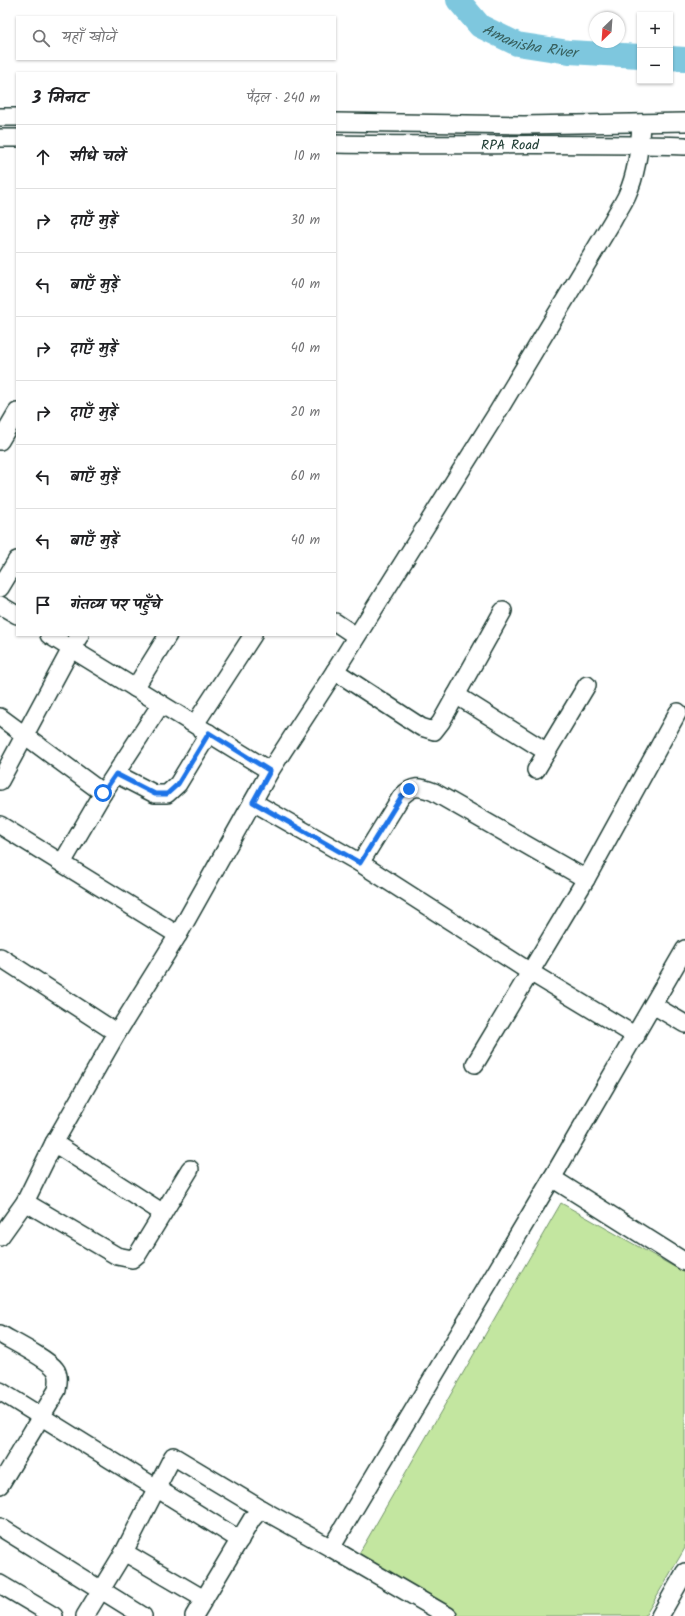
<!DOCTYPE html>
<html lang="hi">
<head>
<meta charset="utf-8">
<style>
	:root { --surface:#fff; --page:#f6f6f6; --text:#202124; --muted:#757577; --line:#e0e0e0 }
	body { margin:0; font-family:Kalam,"Playpen Sans Deva",sans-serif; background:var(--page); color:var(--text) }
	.controls { position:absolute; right:12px; top:12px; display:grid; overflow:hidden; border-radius:0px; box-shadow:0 1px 3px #0004 }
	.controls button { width:36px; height:36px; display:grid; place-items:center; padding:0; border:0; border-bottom:1px solid var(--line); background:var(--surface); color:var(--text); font:20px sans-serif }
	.compass { position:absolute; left:589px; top:12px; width:36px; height:36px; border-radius:50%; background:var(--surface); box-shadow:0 1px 3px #0004; rotate:205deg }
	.stop { position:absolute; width:12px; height:12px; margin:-9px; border:3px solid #1a73e8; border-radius:50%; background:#fff }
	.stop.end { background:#1a73e8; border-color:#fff; box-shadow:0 1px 4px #0008 }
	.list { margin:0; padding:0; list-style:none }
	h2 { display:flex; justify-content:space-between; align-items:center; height:52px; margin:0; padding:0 16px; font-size:17px }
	h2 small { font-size:13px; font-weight:400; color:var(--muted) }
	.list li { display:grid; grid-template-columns:26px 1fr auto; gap:12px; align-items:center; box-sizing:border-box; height:64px; padding:0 16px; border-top:1px solid var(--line) }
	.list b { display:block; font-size:15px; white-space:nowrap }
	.list em { font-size:13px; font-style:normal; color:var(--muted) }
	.icon { flex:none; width:22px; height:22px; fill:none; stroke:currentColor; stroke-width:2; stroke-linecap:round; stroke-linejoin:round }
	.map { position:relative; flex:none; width:685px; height:1616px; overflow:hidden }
	.search { position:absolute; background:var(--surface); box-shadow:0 1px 3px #0004; left:16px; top:16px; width:320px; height:44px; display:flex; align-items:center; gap:10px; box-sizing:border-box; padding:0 14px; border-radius:0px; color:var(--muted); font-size:15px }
	.panel { position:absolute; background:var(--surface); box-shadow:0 1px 3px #0004; left:16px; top:72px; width:320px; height:564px; border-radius:0px }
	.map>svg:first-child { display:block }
</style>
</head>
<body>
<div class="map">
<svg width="685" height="1616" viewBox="0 0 685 1616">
	<rect width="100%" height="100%" fill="#fff"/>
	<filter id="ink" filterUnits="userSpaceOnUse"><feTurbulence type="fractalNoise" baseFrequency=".025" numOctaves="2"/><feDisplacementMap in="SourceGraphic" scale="8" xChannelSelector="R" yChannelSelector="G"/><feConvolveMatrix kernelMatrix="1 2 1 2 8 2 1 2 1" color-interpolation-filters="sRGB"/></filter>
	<g filter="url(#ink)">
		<!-- green -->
		<path fill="#c3e6a0" stroke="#71926a" d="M561,1203L685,1273V1548L645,1616H443L353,1564Z"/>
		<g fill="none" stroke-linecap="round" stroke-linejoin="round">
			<!-- river -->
			<g stroke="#7ec7de" stroke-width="24">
				<path id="s1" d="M458,0L480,26L517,44L569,52L640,56"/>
				<path d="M670,58L685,59"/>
			</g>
			<!-- minor casing -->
			<g stroke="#1f3d34" stroke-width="20">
				<g id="minor">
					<path d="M0,117H17"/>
					<path d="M335,122L524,125L685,122"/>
					<path d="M0,138H17"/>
					<path id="s2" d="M335,144C452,146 568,143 685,146"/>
					<path d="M0,441L17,412"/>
					<path d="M0,588L17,560"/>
					<path d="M0,605L17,615"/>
					<path d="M335,622L356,636"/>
					<path d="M49,635L270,771"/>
					<path d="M335,671L421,727L434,731L441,722L503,611"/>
					<path d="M135,688L168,635"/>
					<path d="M456,695L547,752"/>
					<path d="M0,717L103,793L161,704"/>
					<path d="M195,724L253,635"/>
					<path d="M536,770L587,685"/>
					<path d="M116,774L155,794H167L178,784L209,733"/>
					<path d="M0,781L71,649L80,635"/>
					<path d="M253,802L360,863L530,972L636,1036"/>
					<path d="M0,825L178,935"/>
					<path d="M62,863L103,793"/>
					<path d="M360,863L401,797C413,785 419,786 434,792L586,879"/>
					<path d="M0,957L117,1033"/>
					<path d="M653,1005L685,1024"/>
					<path d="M475,1064L586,879L678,712"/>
					<path d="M54,1143L163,1213"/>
					<path d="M552,1178L685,1262"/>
					<path d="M25,1202L117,1256L132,1259L138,1254L190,1169"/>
					<path d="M0,1237L25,1202L54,1143L117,1033L178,935L270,771L335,671L497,413L613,220C617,212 623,204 627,195C637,173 640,147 641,123"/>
					<path d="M0,1334C12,1341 48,1359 55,1369C60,1375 58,1383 57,1390L0,1485"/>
					<path d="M0,1391L240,1540"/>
					<path d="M261,1509L331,1548L558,1168L685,949"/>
					<path d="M0,1527L143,1616"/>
					<path d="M331,1548L448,1616"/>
					<path d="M124,1552L204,1599"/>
					<path d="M0,1584L54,1616"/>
					<path d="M85,1616L124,1552L173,1456L261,1509L252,1519L194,1616"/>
					<path d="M660,1616L685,1572"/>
				</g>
			</g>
			<!-- minor -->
			<use href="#minor" stroke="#fff" stroke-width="17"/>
		</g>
	</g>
	<g fill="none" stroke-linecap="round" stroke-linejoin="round" filter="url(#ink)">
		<!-- route -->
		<path stroke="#1a73e8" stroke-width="5" d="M103,793L116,774L155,794H167L178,784L209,733L270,771L253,802L360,863L401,797L409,789"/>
	</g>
	<g text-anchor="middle" stroke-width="3.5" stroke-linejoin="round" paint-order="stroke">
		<!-- street labels -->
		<g font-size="14" fill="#1f3d34" stroke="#fff">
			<text dy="5" stroke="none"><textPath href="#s2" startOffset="175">RPA Road</textPath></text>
		</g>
		<!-- water labels -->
		<g font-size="15" font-style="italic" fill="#37605e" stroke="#fff">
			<text dy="5" stroke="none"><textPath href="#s1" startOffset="87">Amanisha River</textPath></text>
		</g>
	</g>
</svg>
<div class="controls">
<button>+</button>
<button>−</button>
</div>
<svg class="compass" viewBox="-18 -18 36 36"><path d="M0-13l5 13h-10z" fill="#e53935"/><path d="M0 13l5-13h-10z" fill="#757577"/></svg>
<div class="stop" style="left:103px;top:793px"></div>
<div class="stop end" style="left:409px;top:789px"></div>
<div class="search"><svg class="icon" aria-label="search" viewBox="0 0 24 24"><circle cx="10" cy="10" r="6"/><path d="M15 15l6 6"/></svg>यहाँ खोजें</div>
<section class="panel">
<h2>3 मिनट<small>पैदल · 240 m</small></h2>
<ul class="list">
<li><svg class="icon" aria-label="ahead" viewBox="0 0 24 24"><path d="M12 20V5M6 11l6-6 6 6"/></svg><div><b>सीधे चलें</b></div><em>10 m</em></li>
<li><svg class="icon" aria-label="right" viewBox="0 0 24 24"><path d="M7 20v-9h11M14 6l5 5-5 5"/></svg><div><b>दाएँ मुड़ें</b></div><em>30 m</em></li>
<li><svg class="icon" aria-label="left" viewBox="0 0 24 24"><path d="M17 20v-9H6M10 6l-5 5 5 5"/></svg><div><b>बाएँ मुड़ें</b></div><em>40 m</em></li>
<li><svg class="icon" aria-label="right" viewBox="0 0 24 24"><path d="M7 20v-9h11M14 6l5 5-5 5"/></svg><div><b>दाएँ मुड़ें</b></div><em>40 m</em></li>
<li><svg class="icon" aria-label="right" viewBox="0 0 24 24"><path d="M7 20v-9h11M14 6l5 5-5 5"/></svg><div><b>दाएँ मुड़ें</b></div><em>20 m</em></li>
<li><svg class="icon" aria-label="left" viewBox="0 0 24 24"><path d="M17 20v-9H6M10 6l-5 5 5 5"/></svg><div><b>बाएँ मुड़ें</b></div><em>60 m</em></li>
<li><svg class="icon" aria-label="left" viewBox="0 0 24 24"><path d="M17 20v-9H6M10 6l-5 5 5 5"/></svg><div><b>बाएँ मुड़ें</b></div><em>40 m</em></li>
<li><svg class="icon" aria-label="arrive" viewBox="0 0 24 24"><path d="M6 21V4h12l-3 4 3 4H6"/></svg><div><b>गंतव्य पर पहुँचे</b></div></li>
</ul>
</section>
</div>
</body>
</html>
